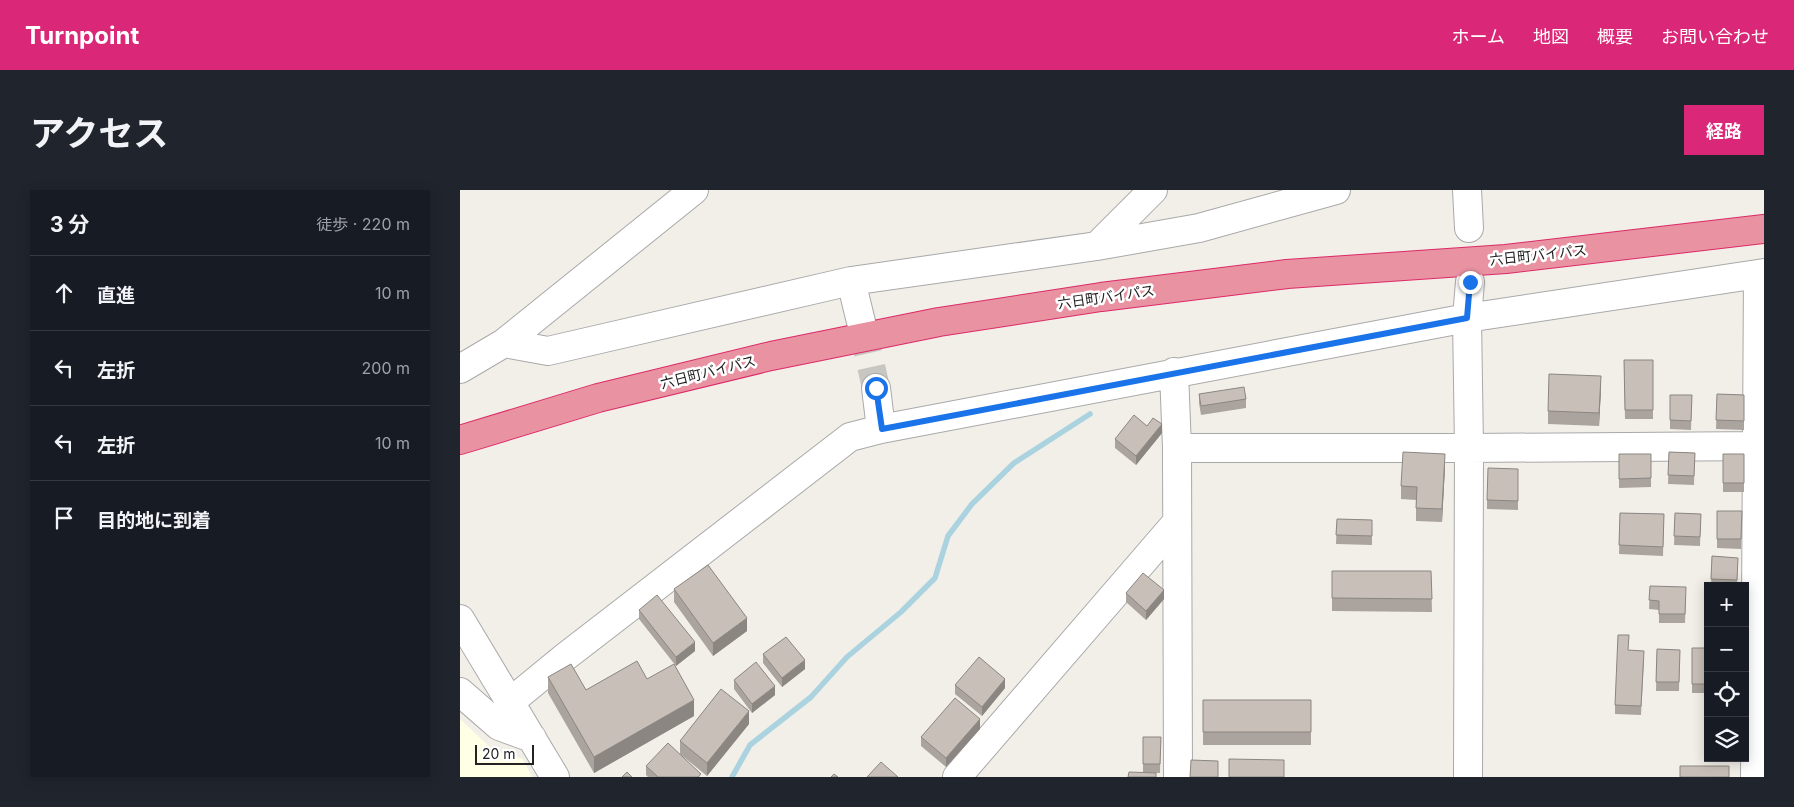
<!DOCTYPE html>
<html lang="ja">
<head>
<meta charset="utf-8">
<style>
	:root { --surface:#171b24; --page:#20242c; --text:#f1f3f6; --muted:#9ea1a6; --line:#363941; --accent:#db2777 }
	body { margin:0; font-family:Inter,"Noto Sans JP",sans-serif; background:var(--page); color:var(--text) }
	.controls { position:absolute; right:15px; bottom:15px; display:grid; overflow:hidden; border-radius:0px; box-shadow:0 2px 12px #0003 }
	.controls button { width:45px; height:45px; display:grid; place-items:center; padding:0; border:0; border-bottom:1px solid var(--line); background:var(--surface); color:var(--text); font:25px sans-serif }
	.scale { position:absolute; left:15px; bottom:12px; width:59px; box-sizing:border-box; padding-left:5px; border:2px solid #222; border-top:0; font-size:14px; line-height:18px; white-space:nowrap; color:#222; -webkit-text-stroke:4px #fff; paint-order:stroke }
	.stop { position:absolute; width:15px; height:15px; margin:-11px; border:4px solid #1a73e8; border-radius:50%; background:#fff }
	.stop.end { background:#1a73e8; border-color:#fff; box-shadow:0 1px 5px #0008 }
	.list { margin:0; padding:0; list-style:none }
	h2 { display:flex; justify-content:space-between; align-items:center; height:65px; margin:0; padding:0 20px; font-size:21px }
	h2 small { font-size:16px; font-weight:400; color:var(--muted) }
	.list li { display:grid; grid-template-columns:32px 1fr auto; gap:15px; align-items:center; box-sizing:border-box; height:75px; padding:0 20px; border-top:1px solid var(--line) }
	.list b { display:block; font-size:19px; white-space:nowrap }
	.list em { font-size:16px; font-style:normal; color:var(--muted) }
	.icon { flex:none; width:28px; height:28px; fill:none; stroke:currentColor; stroke-width:2; stroke-linecap:round; stroke-linejoin:round }
	.map { position:relative; flex:none; width:1304px; height:587px; overflow:hidden; border-radius:0px }
	header { display:flex; align-items:center; gap:30px; box-sizing:border-box; height:70px; padding:0 25px; background:var(--accent); color:#fff }
	header strong { font-size:24px }
	nav { display:flex; gap:28px; margin-inline-start:auto; font-size:18px }
	.intro { display:flex; align-items:center; justify-content:space-between; box-sizing:border-box; height:120px; padding:0 30px }
	h1 { margin:0; font-size:35px }
	.button { padding:12px 22px; border-radius:0px; background:var(--accent); color:#fff; font-size:18px; font-weight:700 }
	main { display:flex; gap:30px; padding:0 30px }
	aside { flex:1; background:var(--surface); border-radius:0px; box-shadow:0 2px 12px #0003 }
	.map>svg:first-child { display:block }
</style>
</head>
<body>
<header>
<strong>Turnpoint</strong>
<nav><a>ホーム</a><a>地図</a><a>概要</a><a>お問い合わせ</a></nav>
</header>
<div class="intro"><h1>アクセス</h1><a class="button">経路</a></div>
<main>
<aside>
<h2>3 分<small>徒歩 · 220 m</small></h2>
<ul class="list">
<li><svg class="icon" aria-label="ahead" viewBox="0 0 24 24"><path d="M12 20V5M6 11l6-6 6 6"/></svg><div><b>直進</b></div><em>10 m</em></li>
<li><svg class="icon" aria-label="left" viewBox="0 0 24 24"><path d="M17 20v-9H6M10 6l-5 5 5 5"/></svg><div><b>左折</b></div><em>200 m</em></li>
<li><svg class="icon" aria-label="left" viewBox="0 0 24 24"><path d="M17 20v-9H6M10 6l-5 5 5 5"/></svg><div><b>左折</b></div><em>10 m</em></li>
<li><svg class="icon" aria-label="arrive" viewBox="0 0 24 24"><path d="M6 21V4h12l-3 4 3 4H6"/></svg><div><b>目的地に到着</b></div></li>
</ul>
</aside>
<div class="map">
<svg width="1304" height="587" viewBox="0 0 1304 587">
	<rect width="100%" height="100%" fill="#f2efe9"/>
	<!-- education -->
	<path fill="#ffffe5" d="M0,529L34,561L63,569L72,587H0Z"/>
	<g fill="none" stroke-linecap="round" stroke-linejoin="round">
		<!-- stream -->
		<path stroke="#aad3df" stroke-width="5.5" d="M272,587L290,555L351,507L387,467L441,422L475,388L488,346L512,314L554,273L630,224"/>
		<!-- minor-tunnel -->
		<path stroke="#c8c6c1" stroke-width="28" stroke-dasharray="28 14" stroke-linecap="butt" d="M402,136L416,198"/>
		<!-- minor casing -->
		<g stroke="#a9a9a9" stroke-width="30">
			<path id="minor" d="M1007,0L1009,38
				M637,56L693,0
				M391,91L402,136
				M44,153L88,161L391,91L637,56L739,38L876,0
				M0,179L44,153L234,0
				M714,182L717,258L718,587
				M416,198L421,239
				M717,258H1009L1304,256
				M0,429L95,587
				M0,502L39,536L72,548
				M49,513L105,467L390,247L421,239L1007,128L1304,83
				M497,587L717,332
				M1008,587L1009,258L1007,128L1010,92
				M1295,587L1298,84"/>
		</g>
		<!-- highway casing -->
		<g stroke="#dc2a67" stroke-width="30">
			<path id="highway" d="M0,250L138,208L311,166L479,132L641,107L827,84L1046,69L1304,39"/>
		</g>
		<!-- minor -->
		<use href="#minor" stroke="#fff" stroke-width="28"/>
		<!-- highway -->
		<use href="#highway" stroke="#e892a2" stroke-width="28"/>
	</g>
	<!-- wall -->
	<path fill="#aba49e" d="M1164,170H1193V229H1165Z
		M1141,199L1139,236L1088,234V221Z
		M739,204L786,209V218L741,225L739,213Z
		M1257,204L1284,205V240L1256,239Z
		M1210,205H1232L1231,240L1210,239Z
		M687,236L702,243L676,275L655,258V249Z
		M1209,262L1235,263L1234,295L1208,294Z
		M1159,264H1191V297L1159,298Z
		M1263,264H1284V302H1263Z
		M985,277L982,332L956,331V310L941,309V296Z
		M1058,279V320L1027,319V310Z
		M1257,321H1282L1281,359L1257,358Z
		M1160,323L1204,324L1203,366L1159,364Z
		M1215,323L1241,324L1240,356L1214,355Z
		M877,329L912,330V355L876,354Z
		M1252,366L1278,368L1277,396H1251Z
		M872,381H971L972,422L872,421Z
		M1190,396L1226,406L1225,433H1199V420L1189,419Z
		M214,399L287,441L253,466L214,412Z
		M666,403L704,409L686,430L666,412Z
		M179,420L235,461L216,476L179,429Z
		M1232,458H1248V503H1232Z
		M1197,459L1220,460L1219,501H1196Z
		M1169,460L1184,470L1181,525L1155,524V515Z
		M303,464L345,479L322,497L303,473Z
		M88,487L126,500L187,489L234,526L134,583L88,503Z
		M274,490L315,505L292,523L274,499Z
		M495,495L545,498L522,526L495,504Z
		M743,510H851V555H743Z
		M289,534L247,586L220,564V551Z
		M520,539L486,577L461,556V547Z
		M701,547L700,583H683V574Z
		M186,576L241,587H188L186,585Z"/>
	<!-- shaded-wall -->
	<path fill="#8b8681" d="M1141,186V199L1139,236V223Z
		M702,234V243L676,275V266Z
		M985,264V277L982,332V319Z
		M704,400V409L686,430V421Z
		M287,428V441L253,466V453Z
		M235,452V461L216,476V467Z
		M345,470V479L322,497V488Z
		M545,489V498L522,526V517Z
		M315,496V505L292,523V514Z
		M234,510V526L134,583V567Z
		M289,521V534L247,586V573Z
		M520,529V539L486,577V568Z"/>
	<!-- building -->
	<path fill="#c7bfb8" stroke="#8b8681" d="M1164,170H1193V220H1165Z
		M1089,184L1141,186L1139,223L1088,221Z
		M784,197L786,209L741,216L739,204Z
		M1257,204L1284,205V231L1256,230Z
		M1210,205H1232L1231,231L1210,230Z
		M674,225L687,236L693,228L702,234L676,266L655,249Z
		M943,262L985,264L982,319L956,318L957,297L941,296Z
		M1209,262L1235,263L1234,286L1208,285Z
		M1159,264H1191V288L1159,289Z
		M1263,264H1284V293H1263Z
		M1028,278L1058,279V311L1027,310Z
		M1257,321H1282L1281,349H1257Z
		M1160,323L1204,324L1203,357L1159,355Z
		M1215,323L1241,324L1240,347L1214,346Z
		M877,329L912,330V346L876,345Z
		M1252,366L1278,368L1277,390L1251,389Z
		M248,375L287,428L253,453L214,399Z
		M872,381H971L972,409L872,408Z
		M683,383L704,400L686,421L666,403Z
		M1190,396L1226,397L1225,424H1199V411L1189,410Z
		M197,405L235,452L216,467L179,420Z
		M1158,445H1169L1168,460L1184,461L1181,516L1155,515Z
		M326,447L345,470L322,488L303,464Z
		M1232,458H1248V494H1232Z
		M1197,459L1220,460L1219,492H1196Z
		M519,467L545,489L522,517L495,495Z
		M177,471L187,489L214,474L234,510L134,567L88,487L111,474L126,500Z
		M296,472L315,496L292,514L274,490Z
		M261,499L289,521L247,573L220,551Z
		M495,508L520,529L486,568L461,547Z
		M743,510H851V542H743Z
		M683,547H701L700,574H683Z
		M208,553L241,584L238,587H198L186,576Z
		M769,569L824,570V587H769Z
		M731,570L758,571V587H730Z
		M421,572L438,587H407Z
		M1220,576H1269V587H1220Z
		M167,582L172,587H162Z
		M669,582L696,583V587H668Z
		M374,584L378,587H371Z"/>
	<g fill="none" stroke-linecap="round" stroke-linejoin="round">
		<!-- route -->
		<path stroke="#1a73e8" stroke-width="6" d="M416,198L422,239L1007,128L1010,92"/>
	</g>
	<g text-anchor="middle" stroke-width="5" stroke-linejoin="round" paint-order="stroke">
		<!-- street labels -->
		<g font-size="14" fill="#222" stroke="#fff">
			<text transform="translate(1078 65) rotate(-6)" y="5">六日町バイパス</text>
			<text transform="translate(646 107) rotate(-8)" y="5">六日町バイパス</text>
			<text transform="translate(248 182) rotate(-14)" y="5">六日町バイパス</text>
		</g>
	</g>
</svg>
<div class="controls">
<button>+</button>
<button>−</button>
<button><svg class="icon" aria-label="locate" viewBox="0 0 24 24"><circle cx="12" cy="12" r="6"/><path d="M12 2v4M12 18v4M2 12h4M18 12h4"/></svg></button>
<button><svg class="icon" aria-label="layers" viewBox="0 0 24 24"><path d="M12 4l9 5-9 5-9-5zM3 14l9 5 9-5"/></svg></button>
</div>
<div class="scale">20 m</div>
<div class="stop" style="left:416px;top:198px"></div>
<div class="stop end" style="left:1010px;top:92px"></div>
</div>
</main>
</body>
</html>
